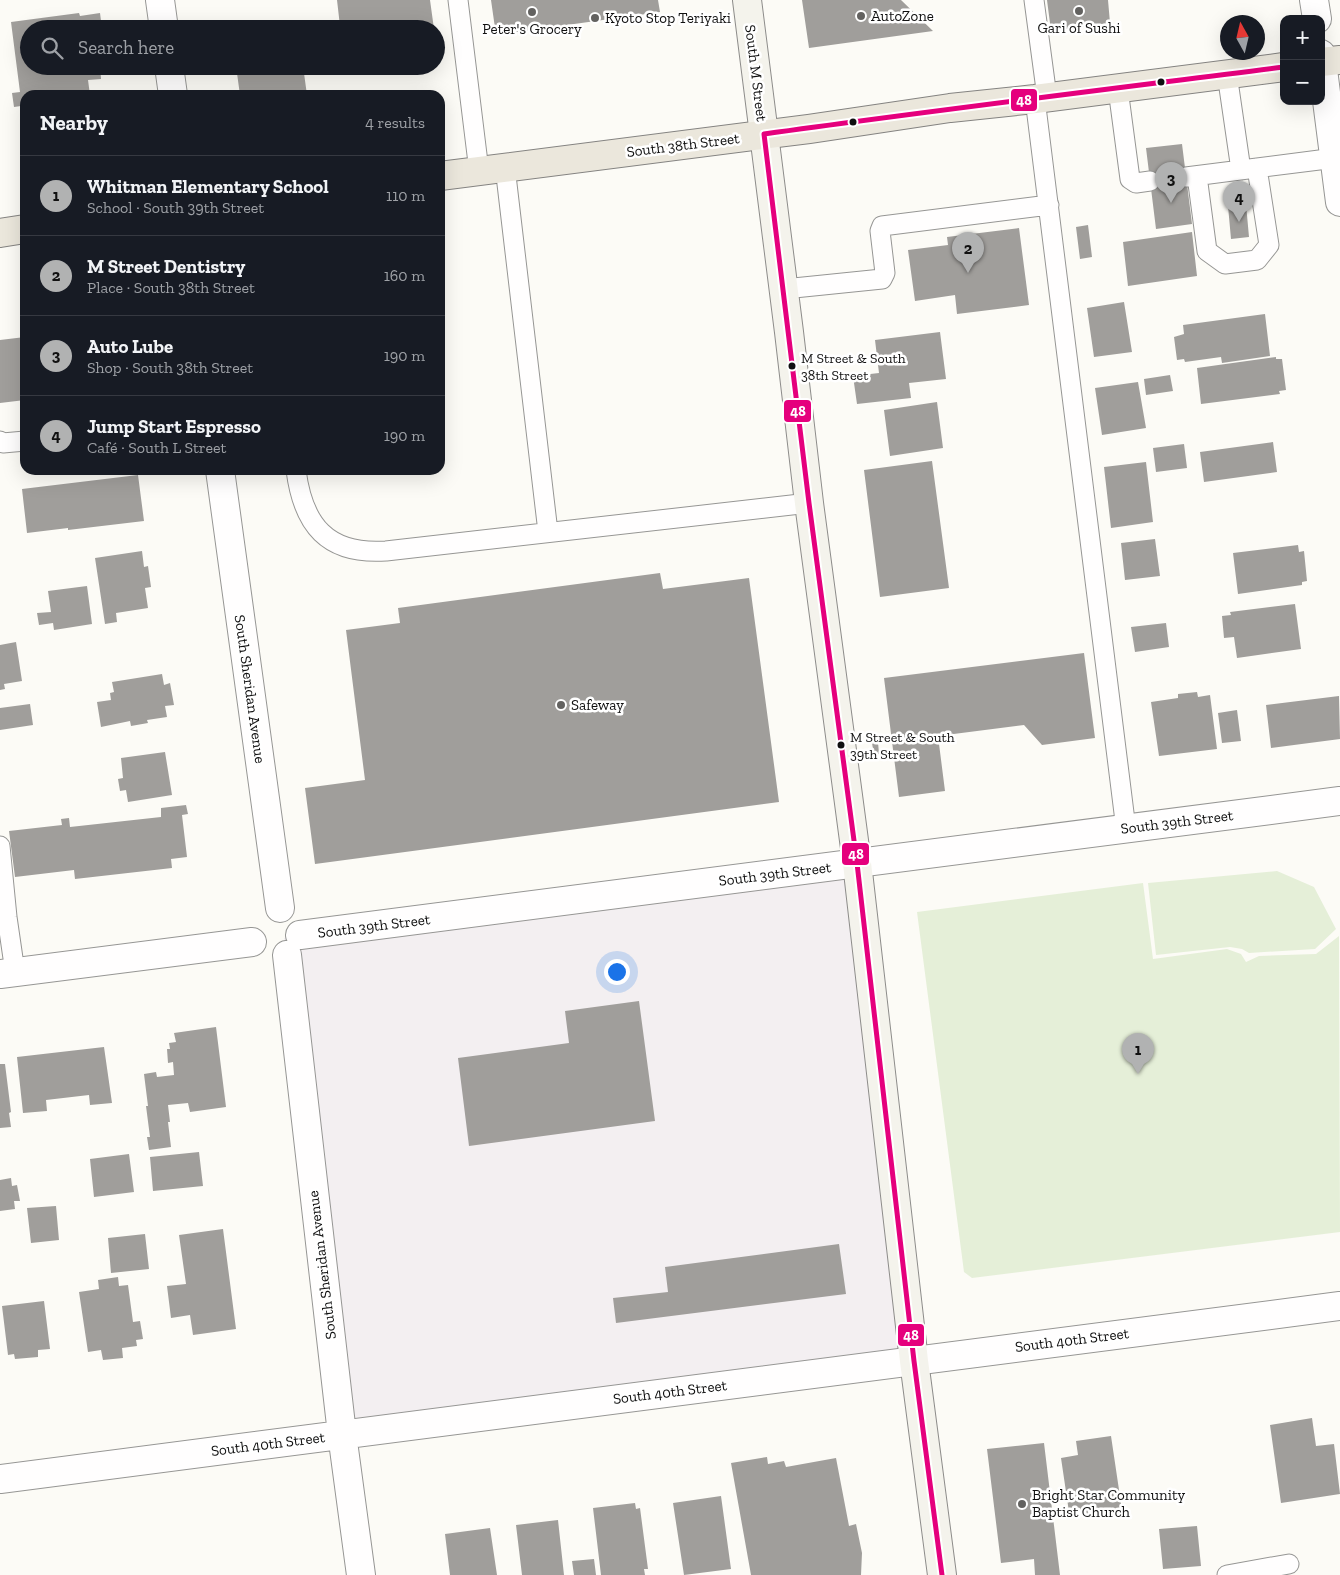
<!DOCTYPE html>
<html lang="en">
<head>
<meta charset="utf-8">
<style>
	:root { --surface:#171b24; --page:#20242c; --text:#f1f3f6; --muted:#9ea1a6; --line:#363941; --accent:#b1b2b2 }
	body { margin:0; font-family:"Zilla Slab",serif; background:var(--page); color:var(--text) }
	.controls { position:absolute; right:15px; top:15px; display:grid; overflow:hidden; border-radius:10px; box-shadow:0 5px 20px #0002 }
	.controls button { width:45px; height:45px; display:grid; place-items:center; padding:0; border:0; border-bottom:1px solid var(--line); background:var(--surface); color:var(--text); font:25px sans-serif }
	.compass { position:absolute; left:1220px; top:15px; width:45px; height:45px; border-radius:50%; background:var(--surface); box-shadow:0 5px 20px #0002; rotate:352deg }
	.you { position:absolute; left:616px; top:971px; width:18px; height:18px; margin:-12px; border:4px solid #fff; border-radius:50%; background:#1a73e8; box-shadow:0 0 0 8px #1a73e833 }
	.badge { display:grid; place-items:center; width:32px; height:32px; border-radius:50%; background:var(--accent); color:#111; font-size:16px; font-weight:700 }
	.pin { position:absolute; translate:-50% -41px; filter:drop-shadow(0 1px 2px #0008) }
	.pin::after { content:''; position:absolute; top:26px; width:18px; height:15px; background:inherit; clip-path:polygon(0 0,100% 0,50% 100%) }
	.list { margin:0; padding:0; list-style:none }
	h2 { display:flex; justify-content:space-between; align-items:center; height:65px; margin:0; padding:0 20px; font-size:21px }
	h2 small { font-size:16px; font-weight:400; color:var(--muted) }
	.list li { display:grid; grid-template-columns:32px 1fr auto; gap:15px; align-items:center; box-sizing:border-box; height:80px; padding:0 20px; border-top:1px solid var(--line) }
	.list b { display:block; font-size:19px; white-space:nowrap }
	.list p { margin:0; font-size:16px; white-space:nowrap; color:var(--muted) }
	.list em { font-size:16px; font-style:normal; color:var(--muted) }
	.icon { flex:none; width:28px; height:28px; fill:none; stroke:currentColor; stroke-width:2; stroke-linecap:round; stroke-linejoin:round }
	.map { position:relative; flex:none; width:1340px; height:1575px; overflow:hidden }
	.search { position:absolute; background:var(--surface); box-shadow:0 5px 20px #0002; left:20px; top:20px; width:425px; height:55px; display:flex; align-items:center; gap:12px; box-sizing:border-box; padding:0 18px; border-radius:28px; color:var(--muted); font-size:19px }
	.panel { position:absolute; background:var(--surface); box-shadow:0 5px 20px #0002; left:20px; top:90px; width:425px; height:385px; border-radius:15px }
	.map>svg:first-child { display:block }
</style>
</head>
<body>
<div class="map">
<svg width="1340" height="1575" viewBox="0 0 1340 1575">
	<rect width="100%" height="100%" fill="#fcfbf6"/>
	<!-- industrial -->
	<path fill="#f3eff1" d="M857,863L914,1361L342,1434L284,938Z"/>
	<!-- green -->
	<path fill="#e5efd8" d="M1277,871L1314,887L1336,929L1315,949L1249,953L1242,949L1230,947L1156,955L1148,883Z
		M1143,883L1153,959L1227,949L1241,954L1246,962L1259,956L1316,954L1339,936L1340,1232L972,1278L964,1272L917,912Z"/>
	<!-- building -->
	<path fill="#a09e9b" d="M337,0H430L434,29H382L381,21L340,26Z
		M491,0H658L660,12L496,35Z
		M802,0H901L933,31L809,48Z
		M1047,0H1108L1110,23L1051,31Z
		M79,13L80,16L100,13L102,29H29V66H100L101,79L88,80L90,95H25L24,125L21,106L14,107L12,93L20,92L11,22Z
		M236,66H303L307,95H240Z
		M1182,144L1192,224L1156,229L1146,148Z
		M1246,204L1249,237L1231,239L1228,206Z
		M1088,225L1092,257L1080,259L1076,227Z
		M1019,228L1029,305L957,314L955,295L915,301L908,250L948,245L947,237Z
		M1192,232L1197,276L1128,286L1123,242Z
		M1124,302L1132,352L1094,357L1087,308Z
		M1265,314L1270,356L1222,363L1221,357L1185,362L1184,359L1177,360L1174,337L1184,334L1183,325Z
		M940,332L946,379L909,383L911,398L857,404L853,376L879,373L875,340Z
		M25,337V400L0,403V340Z
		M1276,357V359H1282L1286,390L1279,391L1280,394L1201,404L1197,368Z
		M1170,375L1173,391L1146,395L1144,379Z
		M1138,382L1146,428L1102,435L1095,388Z
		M937,402L943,448L890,456L884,410Z
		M1273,442L1277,472L1204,482L1200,452Z
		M1184,444L1187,468L1156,472L1153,448Z
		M932,461L949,588L880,597L864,470Z
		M1146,462L1153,522L1111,528L1104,467Z
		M138,475L144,521L68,530V528L27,533L22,489Z
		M1155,539L1160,576L1125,580L1121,543Z
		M1298,545L1299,552L1304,551L1307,581L1302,582V585L1238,594L1233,553Z
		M142,551L144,567L148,566L151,587L145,588L148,608L116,613L117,622L105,624L95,558Z
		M660,573L663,589L749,578L779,802L315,864L305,788L365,780L346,630L400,623L398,608Z
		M87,586L92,624L54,630L53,623L39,625L37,613L51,612L48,591Z
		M1295,604L1301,649L1237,658L1234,637L1224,638L1222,616L1231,615L1230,612Z
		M1166,623L1169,647L1135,652L1131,627Z
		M16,642L22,681L4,684L5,689L0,690V645Z
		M1084,653L1095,738L1042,745L1024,725L938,736L945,791L899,797L884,678Z
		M162,674L164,685L170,683L174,705L165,706L167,717L147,720L148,723L131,726L130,721L101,727L97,702L111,700L110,693L114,692L112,682Z
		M1197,692L1198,697L1210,695L1217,749L1159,756L1151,702L1178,698V694Z
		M1339,696L1340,739L1271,748L1266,705Z
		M30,704L33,725L0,730V708Z
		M1237,710L1241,741L1222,743L1218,713Z
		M878,742L879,754L874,755L872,743Z
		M165,752L172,795L128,802L126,790L120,791L118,779L123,778L121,758Z
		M186,805L188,814L182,815L187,857L171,859L172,868L75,879L74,870L15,877L9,831L62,825L61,819L69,818L70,827L161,817V808Z
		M639,1001L655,1121L469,1146L458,1058L569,1043L565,1011Z
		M216,1027L226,1107L190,1112L188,1103L168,1105L170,1122H168L171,1147L149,1150L147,1137H150L146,1106H148L144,1074L156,1072L157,1077L174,1075L173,1062L168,1063L167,1049H170L169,1043L176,1042L174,1033Z
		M104,1047L112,1103L90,1105L89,1095L46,1100L47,1111L23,1113L17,1057Z
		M0,1064H5L11,1112L9,1113L11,1127L0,1128Z
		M199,1152L203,1186L153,1191L150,1157Z
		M129,1154L134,1192L94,1197L90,1159Z
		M11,1178L12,1186L17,1185L20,1201H14L15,1209L0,1211V1180Z
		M56,1206L59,1240L31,1243L27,1208Z
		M223,1229L236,1329L193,1335L190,1315L171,1318L167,1286L186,1284L179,1235Z
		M145,1234L149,1269L111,1273L108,1238Z
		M839,1244L846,1294L616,1323L613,1298L668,1292L665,1267Z
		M118,1277L119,1286L128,1285L133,1322L140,1321L143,1339L136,1340L137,1346L122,1348L123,1358L103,1360L101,1350L88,1352L79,1292L99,1289L98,1280Z
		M44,1301L50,1349L38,1350V1357L15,1359L14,1354L8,1355L2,1306Z
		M1312,1418L1316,1446L1334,1444L1340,1494L1281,1503L1270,1425Z
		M1111,1436L1122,1510L1087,1515L1086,1509L1069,1512L1061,1458L1078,1455L1076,1441Z
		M1044,1443L1060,1575H1035L1034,1559L1001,1563L987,1449Z
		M767,1457L768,1464L784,1461L786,1467L836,1458L849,1526L856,1524L862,1553L861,1575H751L731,1463Z
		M721,1496L731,1569L684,1575L673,1503Z
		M635,1503L636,1509L640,1508L648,1569H644L645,1575H601L593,1508Z
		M558,1520L564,1575H522L516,1525Z
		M1197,1526L1201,1566L1163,1569L1159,1529Z
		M490,1528L497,1575H450L445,1534Z
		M594,1559L596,1575H574L572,1561Z"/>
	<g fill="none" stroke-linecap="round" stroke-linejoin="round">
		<!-- lane casing -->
		<g stroke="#969694" stroke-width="21">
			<path id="lane" d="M458,0L479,171
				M1034,0L1047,97
				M1227,74L1241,170
				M1118,89L1130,179L1136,183L1150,181
				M1035,99L1126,829
				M505,167L548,532
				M1197,176L1207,251L1225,264L1257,260L1269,245L1257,168
				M1186,177L1335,158
				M784,289L882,279L885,273L880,231L882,226L1049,205
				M0,441L3,443L25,441
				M296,470C303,525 327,555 386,551L809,503
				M0,846L7,917L15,972
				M1227,1575L1289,1564"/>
		</g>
		<!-- street casing -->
		<g stroke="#969694" stroke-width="30">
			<path id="street" d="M160,0L164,29
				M1314,0L1317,19
				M1321,54L1340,202
				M169,66L173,95
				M220,470L280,908
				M300,935L1340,801
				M287,955L342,1434L361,1575
				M0,974L252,942
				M0,1479L1340,1306"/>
		</g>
		<!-- secondary casing -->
		<g stroke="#8d8c8a" stroke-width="30">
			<path id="secondary" d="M747,0L789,332L809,503L857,863L914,1361L942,1575"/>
		</g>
		<!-- primary casing -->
		<g stroke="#848381" stroke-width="30">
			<path id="primary" d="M1321,62L1340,60
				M440,176L809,129L950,108L1035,99L1284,67
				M0,233L25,229"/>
		</g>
		<!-- lane -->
		<use href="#lane" stroke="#fffefe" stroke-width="19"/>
		<!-- street -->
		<use href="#street" stroke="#fffefe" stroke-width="28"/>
		<!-- secondary -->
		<use href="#secondary" stroke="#f4f3ec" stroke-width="28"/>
		<!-- primary -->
		<use href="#primary" stroke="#ebe7dc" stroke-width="28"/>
		<!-- bus-1 casing -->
		<g stroke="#fff" stroke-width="9">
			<path id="bus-1" d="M764,134L809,503L857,863L914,1361L942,1575
				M764,134C937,110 1110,89 1284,67"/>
		</g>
		<!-- bus-1 -->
		<use href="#bus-1" stroke="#e5007d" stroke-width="5"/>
	</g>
	<!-- markers -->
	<g fill="#636260" stroke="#fff" stroke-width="2">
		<circle cx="1079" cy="11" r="5"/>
		<circle cx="532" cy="12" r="5"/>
		<circle cx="861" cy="16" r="5"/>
		<circle cx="595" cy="18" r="5"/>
		<circle cx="561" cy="705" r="5"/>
		<circle cx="1022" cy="1504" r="5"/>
	</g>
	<g fill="#101010" stroke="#fff" stroke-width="2">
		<circle cx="1161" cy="82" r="4.5"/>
		<circle cx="853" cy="122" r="4.5"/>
		<circle cx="792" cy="366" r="4.5"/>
		<circle cx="841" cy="745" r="4.5"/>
	</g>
	<g text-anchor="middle" stroke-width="5" stroke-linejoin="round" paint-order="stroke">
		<!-- bus labels -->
		<g font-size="14" fill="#101010" stroke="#fff" text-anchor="start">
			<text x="801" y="363">M Street &amp; South<tspan x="801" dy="17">38th Street</tspan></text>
			<text x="850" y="742">M Street &amp; South<tspan x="850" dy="17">39th Street</tspan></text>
		</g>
		<!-- poi labels -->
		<g font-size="15" fill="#101010" stroke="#fff" text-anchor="start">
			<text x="871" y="21">AutoZone</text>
			<text x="605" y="23">Kyoto Stop Teriyaki</text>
			<text x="1079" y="33" text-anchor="middle">Gari of Sushi</text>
			<text x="532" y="34" text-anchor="middle">Peter's Grocery</text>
			<text x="571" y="710">Safeway</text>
			<text x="1032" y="1500">Bright Star Community<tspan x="1032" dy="17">Baptist Church</tspan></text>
		</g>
		<!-- street labels -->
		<g font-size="15" fill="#101010" stroke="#fff">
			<text transform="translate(756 73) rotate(83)" y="5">South M Street</text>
			<text transform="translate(683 145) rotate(-7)" y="5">South 38th Street</text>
			<text transform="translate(250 689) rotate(82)" y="5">South Sheridan Avenue</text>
			<text transform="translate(1177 822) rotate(-7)" y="5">South 39th Street</text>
			<text transform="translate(775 874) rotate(-7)" y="5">South 39th Street</text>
			<text transform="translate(374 926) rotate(-7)" y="5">South 39th Street</text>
			<text transform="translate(322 1265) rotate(-97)" y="5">South Sheridan Avenue</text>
			<text transform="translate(1072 1340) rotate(-7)" y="5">South 40th Street</text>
			<text transform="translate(670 1392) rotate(-7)" y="5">South 40th Street</text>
			<text transform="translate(268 1444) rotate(-7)" y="5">South 40th Street</text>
		</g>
	</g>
	<g stroke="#fff" stroke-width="2">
		<rect x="1010" y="88" width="28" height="24" rx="5" fill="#e5007d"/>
		<rect x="783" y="399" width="29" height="24" rx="5" fill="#e5007d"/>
		<rect x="841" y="842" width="29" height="24" rx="5" fill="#e5007d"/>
		<rect x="897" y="1323" width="28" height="24" rx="5" fill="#e5007d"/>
	</g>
	<g font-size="14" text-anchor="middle" font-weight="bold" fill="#fff">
		<text x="1024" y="105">48</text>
		<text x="798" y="416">48</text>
		<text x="856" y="859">48</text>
		<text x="911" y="1340">48</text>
	</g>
</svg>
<div class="controls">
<button>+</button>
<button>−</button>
</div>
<svg class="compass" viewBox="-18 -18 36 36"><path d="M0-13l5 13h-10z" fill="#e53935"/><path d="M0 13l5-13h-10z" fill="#9ea1a6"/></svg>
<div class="you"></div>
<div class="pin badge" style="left:1138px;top:1074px">1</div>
<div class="pin badge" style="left:968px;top:273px">2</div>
<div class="pin badge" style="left:1171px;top:203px">3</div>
<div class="pin badge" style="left:1239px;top:222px">4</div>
<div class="search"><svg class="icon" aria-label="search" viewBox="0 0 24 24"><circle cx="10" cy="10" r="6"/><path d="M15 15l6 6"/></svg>Search here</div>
<section class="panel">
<h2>Nearby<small>4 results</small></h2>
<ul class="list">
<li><span class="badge">1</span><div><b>Whitman Elementary School</b><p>School · South 39th Street</p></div><em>110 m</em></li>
<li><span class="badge">2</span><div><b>M Street Dentistry</b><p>Place · South 38th Street</p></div><em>160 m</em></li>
<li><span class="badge">3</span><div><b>Auto Lube</b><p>Shop · South 38th Street</p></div><em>190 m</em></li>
<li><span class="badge">4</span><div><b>Jump Start Espresso</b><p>Café · South L Street</p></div><em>190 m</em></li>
</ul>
</section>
</div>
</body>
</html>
